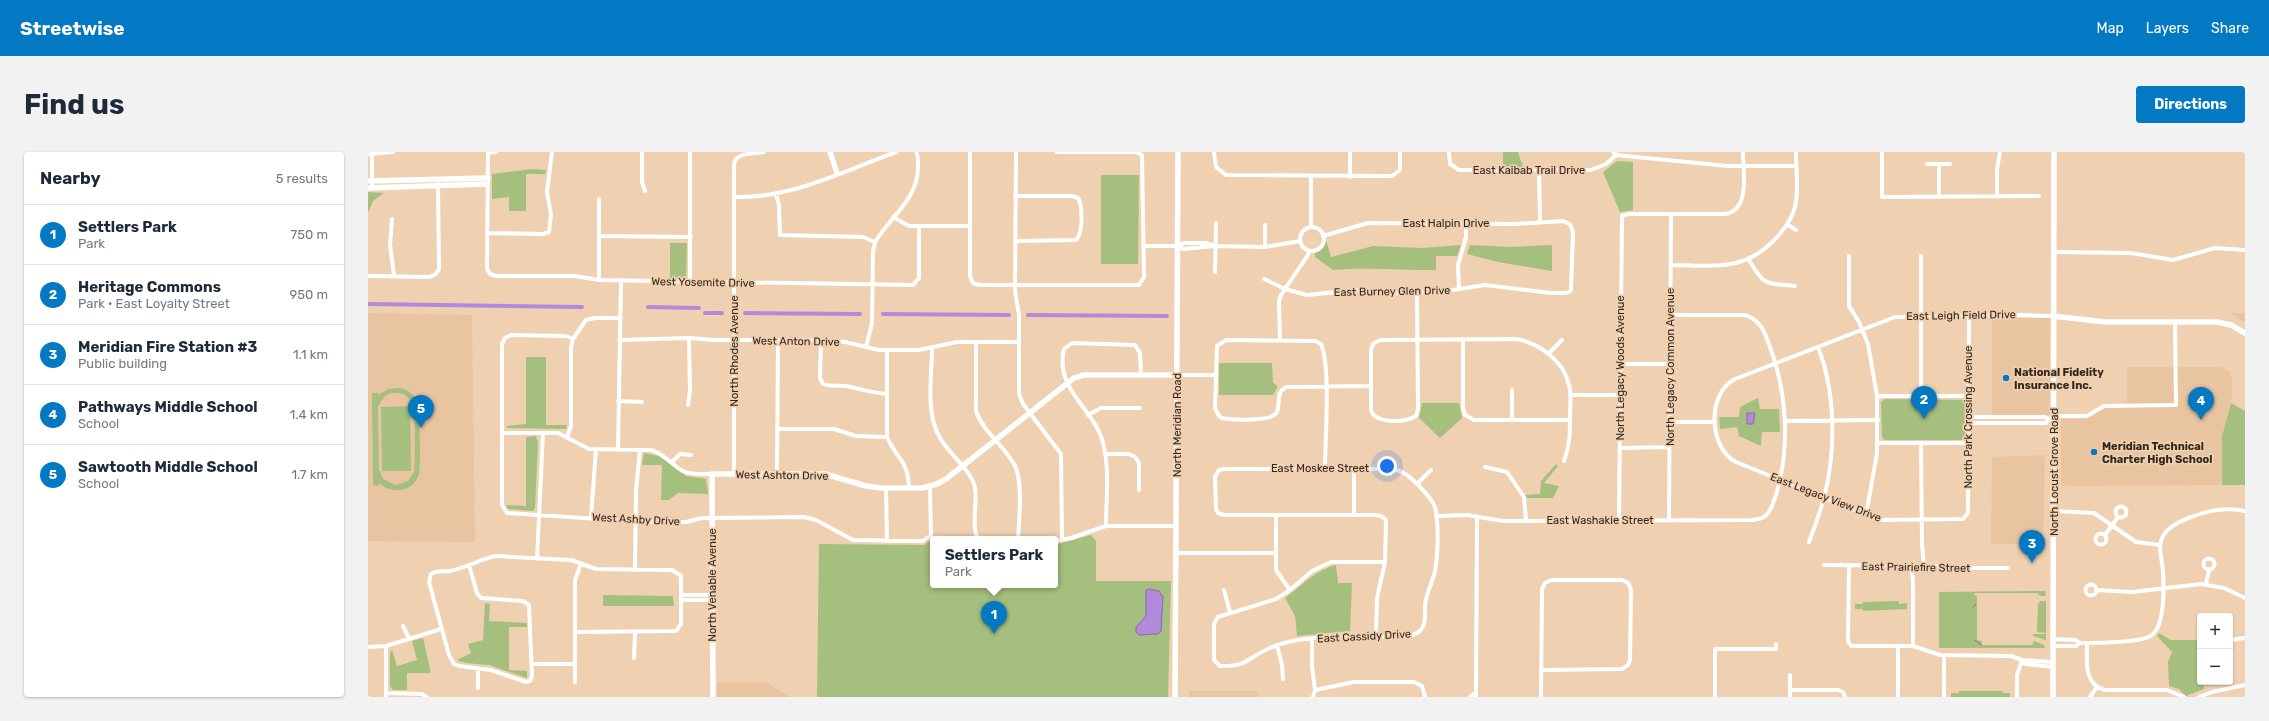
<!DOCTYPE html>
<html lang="en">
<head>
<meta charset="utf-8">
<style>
	:root { --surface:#fff; --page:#f2f2f3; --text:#1f2937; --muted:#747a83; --line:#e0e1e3; --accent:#0479c3 }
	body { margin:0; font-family:Rubik,sans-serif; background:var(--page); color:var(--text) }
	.controls { position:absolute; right:12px; bottom:12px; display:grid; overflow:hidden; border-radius:4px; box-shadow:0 1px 3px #0004 }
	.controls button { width:36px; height:36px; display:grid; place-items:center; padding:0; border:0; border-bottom:1px solid var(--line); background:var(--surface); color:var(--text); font:20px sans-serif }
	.you { position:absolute; left:1019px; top:314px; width:14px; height:14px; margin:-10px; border:3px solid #fff; border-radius:50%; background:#1a73e8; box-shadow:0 0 0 6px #1a73e833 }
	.badge { display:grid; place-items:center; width:26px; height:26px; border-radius:50%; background:var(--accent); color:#fff; font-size:13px; font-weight:700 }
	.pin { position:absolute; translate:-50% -33px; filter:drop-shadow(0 1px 2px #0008) }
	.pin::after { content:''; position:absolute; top:21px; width:14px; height:12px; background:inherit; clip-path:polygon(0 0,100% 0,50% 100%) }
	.popup { position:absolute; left:562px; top:384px; width:128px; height:52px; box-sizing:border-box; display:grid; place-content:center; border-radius:4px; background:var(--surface); filter:drop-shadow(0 1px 3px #0005); font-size:13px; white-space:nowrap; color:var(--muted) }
	.popup b { font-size:15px; color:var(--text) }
	.popup::after { content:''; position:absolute; left:50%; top:100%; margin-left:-8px; border:8px solid transparent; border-top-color:var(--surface) }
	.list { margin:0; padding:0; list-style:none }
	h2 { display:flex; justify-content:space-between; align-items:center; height:52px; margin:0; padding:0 16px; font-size:17px }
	h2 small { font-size:13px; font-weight:400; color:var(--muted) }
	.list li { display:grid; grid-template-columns:26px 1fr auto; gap:12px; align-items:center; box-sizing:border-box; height:60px; padding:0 16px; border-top:1px solid var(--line) }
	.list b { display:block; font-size:15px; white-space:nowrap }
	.list p { margin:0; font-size:13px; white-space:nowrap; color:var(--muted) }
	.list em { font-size:13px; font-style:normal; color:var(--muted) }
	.map { position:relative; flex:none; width:1877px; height:545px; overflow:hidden; border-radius:4px }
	header { display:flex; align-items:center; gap:24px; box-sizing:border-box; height:56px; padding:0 20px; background:var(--accent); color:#fff }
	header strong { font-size:19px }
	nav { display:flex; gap:22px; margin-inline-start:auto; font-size:14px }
	.intro { display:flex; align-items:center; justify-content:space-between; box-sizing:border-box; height:96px; padding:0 24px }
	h1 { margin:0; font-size:28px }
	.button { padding:10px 18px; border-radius:4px; background:var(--accent); color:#fff; font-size:14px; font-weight:700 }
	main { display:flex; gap:24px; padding:0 24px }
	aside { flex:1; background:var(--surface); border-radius:4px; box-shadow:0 1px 3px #0004 }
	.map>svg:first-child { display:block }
</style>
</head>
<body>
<header>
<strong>Streetwise</strong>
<nav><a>Map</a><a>Layers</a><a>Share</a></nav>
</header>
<div class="intro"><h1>Find us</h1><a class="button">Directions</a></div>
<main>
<aside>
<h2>Nearby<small>5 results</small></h2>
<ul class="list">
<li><span class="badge">1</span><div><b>Settlers Park</b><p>Park</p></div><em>750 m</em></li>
<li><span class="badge">2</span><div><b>Heritage Commons</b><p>Park · East Loyalty Street</p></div><em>950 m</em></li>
<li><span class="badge">3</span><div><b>Meridian Fire Station #3</b><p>Public building</p></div><em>1.1 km</em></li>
<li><span class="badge">4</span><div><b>Pathways Middle School</b><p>School</p></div><em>1.4 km</em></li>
<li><span class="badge">5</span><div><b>Sawtooth Middle School</b><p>School</p></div><em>1.7 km</em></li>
</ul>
</aside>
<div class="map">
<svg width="1877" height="545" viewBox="0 0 1877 545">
	<rect width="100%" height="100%" fill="#efd0b1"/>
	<!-- built -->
	<path fill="#e8c5a0" d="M0,161L104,163L107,390L0,389Z
		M1862,161H1877V171Z
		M1624,166H1682V263H1624Z
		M1759,215H1853L1861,219L1864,226V245L1854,284V333L1693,334V267H1718L1734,256H1759Z
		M1677,303L1675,392H1623L1624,305Z
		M349,530H398L422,545H349Z
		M821,539H890V545H821Z"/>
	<!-- green -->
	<path fill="#a5bf7f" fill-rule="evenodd" d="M1135,0H1150L1155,15H1135Z
		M1249,9L1265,10V58L1252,60L1235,20Z
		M164,17L178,18L177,22H158V59H141V45L124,47V22Z
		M733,23H771L770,112H733Z
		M0,40L16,41L5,49L0,61Z
		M958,88L963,105L1005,94L1054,96L1093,93L1089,104H1068V118C1034,118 998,115 965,118L947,105V101L955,96Z
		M302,91H319L318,125L316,127H302Z
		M1102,93L1143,95L1184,93V119L1130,110L1099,102Z
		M158,205H178V273H199L198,277L140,276L138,274L158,272Z
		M851,211H904L905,230L910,235L905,243H851Z
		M31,236C39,237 45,241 48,248C52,256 53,312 51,322C46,340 24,343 11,331V334L5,333L4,241H10V243L20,237ZM23,241C31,240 40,242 44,251C48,258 47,311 46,320L40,329L28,333L15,327L11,317L10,254L16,245Z
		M1390,246L1392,257H1411L1412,280H1394L1393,294L1371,284L1369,275L1352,277L1351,265H1371L1372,255Z
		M1517,247L1597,248L1598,285L1594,288H1516L1514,284L1513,250Z
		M1054,251H1091L1094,266L1072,286L1051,266Z
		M1863,251L1877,259V333H1854V284Z
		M42,254L43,319H14L13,255Z
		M168,284L170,290L167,356L165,359L140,357L138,353L158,354V285Z
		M276,301L291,304L318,324L338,327L340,342L310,341L301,348H293L294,313H274Z
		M1188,312L1190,314L1176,331L1191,334L1185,346H1159L1157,343L1172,342L1173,329Z
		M723,383L728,389V429H803L800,545H449L451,392L556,393L565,387V433H687V393Z
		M968,413L970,431H984L982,479L929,484L927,464L917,446C935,433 946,419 968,413Z
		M1677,439L1678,444H1672L1670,441H1607L1606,443L1609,444V488L1614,489V493H1664L1666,489L1676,493L1677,496H1571V440Z
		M235,443L305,444L306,454H235Z
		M1531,449V452L1539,451V457L1495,459V457H1487V452H1495V450Z
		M1672,449H1678V481L1669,480L1670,453Z
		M117,451L122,452L121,469L159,471V475H141V518L159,519V526L121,513L97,511L89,508L103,501L100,492L115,488Z
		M1791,481L1803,488H1831L1832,530H1835L1836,537L1818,544L1811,537L1801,534L1800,510L1804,500L1789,484Z
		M1665,482H1678V488L1665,484Z
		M55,486L63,521H39V538H25L22,534V501L24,498L29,514L49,508L44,489Z
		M1591,539H1635V541H1642V545H1583V541H1591Z"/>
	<!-- water -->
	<path fill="#b389dc" stroke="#8c6ba2" d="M1379,261H1387L1385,272H1379Z
		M782,437L791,439L795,445L793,479L790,482L771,483L768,480V475L778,464V438Z"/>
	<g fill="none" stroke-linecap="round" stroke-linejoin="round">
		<!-- stream -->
		<path stroke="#8c6ba2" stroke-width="1" d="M1605,455L1608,452
			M1607,488L1613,493"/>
		<!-- canal -->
		<path stroke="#b389dc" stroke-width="4" d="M0,152L214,155
			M280,155L331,156
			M337,161H354
			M377,161L492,162
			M515,162L641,163
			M660,163L799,164"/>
		<!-- street -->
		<path stroke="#fff" stroke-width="4" d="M120,0L119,117L122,122L128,124H207L231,128L545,133L551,126V74
			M274,0V30L277,39
			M602,0V124L605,131L611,133H771L776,125L774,3L768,0H689
			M648,0L647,139L651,163V242L655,252L693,302L694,388
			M846,0L848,15L858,23L1024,24L1032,18V0
			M982,0V25
			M1081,0L1082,12L1091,18H1223L1238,12L1248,3L1359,14H1428
			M1514,0V45L1671,44
			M120,1L128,0
			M0,2L25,0
			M4,2V36
			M1559,12H1582
			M1571,12V45
			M1171,19L1172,69
			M943,25V75
			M408,42L411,53L412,83L495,85L507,90
			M1629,44V17L1632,0
			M366,45C422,47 476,19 528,0
			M231,47V128
			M525,65L541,74H602
			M24,67L22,92L26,124
			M1420,73L1428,78
			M932 87a12 12 0 1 1 24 0a12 12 0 1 1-24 0Z
			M119,81L175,82L181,80L183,62L179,40L184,0
			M231,84L323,85
			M647,89L708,88C715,82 715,54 710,46L704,44H647
			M776,94H811
			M847,94L838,91H815L812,94L815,97L847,94L897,95L932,89
			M897,95V73
			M1686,100L1763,101L1805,108L1847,96L1877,98
			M1481,104V154L1491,170L1500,192L1509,244V301L1498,363
			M1553,104V244
			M1381,108C1397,135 1397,131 1427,134
			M1303,113C1347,113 1377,121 1410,84C1418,75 1424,67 1427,55C1431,38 1428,17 1428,0
			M847,120L848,71
			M0,124L62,125L68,122L71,117L70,32
			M896,127L917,137L939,143L988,138L1019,141L1072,140L1117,133L1183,141H1199L1203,138L1205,80L1202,72L1195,69L1146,72L1000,71L955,84
			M322,129V0
			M1091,137L1090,113L1098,85V70
			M1049,141C1049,179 1050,218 1050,257L1048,264C1037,271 1007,272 1003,258V197L1006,191L1013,188L1148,187C1171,191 1196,209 1201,233C1204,242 1202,254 1202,264C1202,281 1202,293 1196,309
			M1601,163L1600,361L1595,367L1511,368L1368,310C1341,296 1338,242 1367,227L1527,165L1651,163L1685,164
			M253,166H227L218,168L205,187L198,184L143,183L137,186L134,192V353L139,361L276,370H318L334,366L436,365L448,368L485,388L555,389L563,383L562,334
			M1095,187V256L1097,263L1106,268H1202
			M251,188L321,186L345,188H453L477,190L511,198H551L589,190H651
			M453,188L452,226L455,232C463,235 470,233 478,234C492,237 505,241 519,242
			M912,188L911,149L913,143L940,103L941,99
			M608,190V259C615,280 637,294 647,314C655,330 651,368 650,387
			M498,195L504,171L505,100L507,90C523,64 550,47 550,15C550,10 551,5 548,0
			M564,196C564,224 557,261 572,286C581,302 604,319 607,336C610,349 602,379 611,387
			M519,198V285C529,308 540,307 541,336
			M1180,202L1194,188
			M1252,212H1302
			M809,223H848
			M1202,243H1252
			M1509,244H1601
			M250,249L274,250
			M320,253L322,238L321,186
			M720,263L733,256H772
			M1680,267L1694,264H1719L1736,254L1808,253L1807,170
			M1144,268V238
			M1417,269L1510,268
			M1302,270H1347
			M1601,271H1678L1680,267L1677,265H1601
			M410,277H466L488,284L519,285
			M134,281H190L221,297L283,298C296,301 303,313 315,319C324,323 334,322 344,322
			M199,285L203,274V196L205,187
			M1510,291H1600
			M1553,291L1554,392L1556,414
			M1252,296L1302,295
			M250,298L253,128
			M738,302H761L767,305L771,311V338
			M304,310L312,302L323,303
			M1117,315L1139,320L1156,345L1158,368
			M957,316C957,287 963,215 953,192L947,189L858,188L849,194L847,256L851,264L854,266C864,268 905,270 909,260C913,249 907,242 918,235L1003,234
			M986,316V363
			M366,322V12C368,0 385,2 396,0
			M409,322L410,188
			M1049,332L1063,318
			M518,336L519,389
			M1747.5 360a5.5 5.5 0 1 1 11 0a5.5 5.5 0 1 1-11 0Z
			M1686,359L1726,361L1768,390L1792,393
			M908,363V418L922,438
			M1068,364L1099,363L1135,369L1385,368C1388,367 1392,367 1394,366C1403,362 1406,348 1409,340C1422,292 1419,241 1402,195C1397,181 1393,168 1377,163H1302
			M223,365L228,297
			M1251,368L1254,64L1260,62H1356C1383,59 1375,20 1375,0
			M1301,368L1303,62
			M738,374C738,347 742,317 735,291C727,257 686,238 696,197L704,191L767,193L772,201L773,223
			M1727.5 387a5.5 5.5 0 1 1 11 0a5.5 5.5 0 1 1-11 0Z
			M1737,383L1750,365
			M687,389L703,386L738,374H808
			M1441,390C1446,376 1452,361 1456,346C1468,299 1468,241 1450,195
			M808,401H908
			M1835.5 412a5.5 5.5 0 1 1 11 0a5.5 5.5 0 1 1-11 0Z
			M169,407L175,281
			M101,413L109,441L113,446L155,449L161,453L164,524L162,529L158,530L123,518L91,514L86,512L81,503L61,430L63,422C69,418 75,420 82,419C98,416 112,407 128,404L203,408L228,417L304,418L313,424V472L308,479L207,480
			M1456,413L1577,414L1583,416H1640
			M1481,414L1480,489L1483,494H1545L1572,503L1643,504L1654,508L1649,523V545
			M1543,414L1545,428V494
			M267,418L268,338L272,298
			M1838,432L1841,418
			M1717.5 438a5.5 5.5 0 1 1 11 0a5.5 5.5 0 1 1-11 0Z
			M856,438L862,460
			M1728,438L1764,440L1833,432L1856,436L1877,446
			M313,443H344
			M313,448H344
			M35,474L41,486
			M1008,483L1009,446L1017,410L1018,368L1013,364L1006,363H856L850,361L848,357L847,325L851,318L856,317H1022C1026,318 1031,318 1034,320C1044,325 1063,345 1067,355C1071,370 1070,403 1067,419C1065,428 1060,438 1058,448C1055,459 1061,474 1049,481C1037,488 985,482 967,484C945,486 922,487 902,496C879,505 881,515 852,514L846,508V472L850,465L908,447L922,438L944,419L963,410H1017
			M944,487V514L947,538L945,545
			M1862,488L1877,486
			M1712,491C1727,491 1775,491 1784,483C1797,473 1796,434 1795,419C1794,405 1788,393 1797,381C1804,372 1816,368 1826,364C1841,358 1861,355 1877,359
			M1719,491C1719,509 1715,532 1737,538H1799L1816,545
			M909,493L914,513L915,527
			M18,494V545
			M1530,494V545
			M1685,494H1708L1712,491L1707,488L1685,487
			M0,495L18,494L73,477
			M1576,503V545
			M266,506L267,480
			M1685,510L1654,508L1657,512L1685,515
			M164,512H207
			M110,516V536
			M207,530V428L213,412
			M947,538L986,530H1046L1054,534L1057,545
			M1423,538H1470L1475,540L1477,545
			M18,541L54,542L59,545
			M1102,545L1107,541
			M1108,545L1109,365
			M1173,545L1174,437L1177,431L1183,428H1254L1260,431L1263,437L1262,508L1260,513L1254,517L1174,518
			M1347,545V497H1408V492
			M1422,545V523
			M1722,545L1729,535
			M1831,545L1844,540L1877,533"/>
		<!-- secondary -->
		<path stroke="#fff" stroke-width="5.5" d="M462,0L469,21
			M1246,0L1248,3
			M0,29L120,26
			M0,36L119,32
			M1685,164L1737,170H1849L1863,173L1877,181
			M345,545L344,322H457L498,334L513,336H554L569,332L578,327L706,226L716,223H809
			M807,545L810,0
			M1685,545L1686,0"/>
	</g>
	<!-- markers -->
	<g fill="#0479c3" stroke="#efd0b1" stroke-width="1.5">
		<circle cx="1638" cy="226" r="4"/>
		<circle cx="1726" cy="300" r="4"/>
	</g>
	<g text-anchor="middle" stroke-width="3.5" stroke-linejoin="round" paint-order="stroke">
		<!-- street labels -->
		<g font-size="11" fill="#32261a" stroke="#efd0b1">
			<text x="1161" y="22">East Kaibab Trail Drive</text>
			<text x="1078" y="75">East Halpin Drive</text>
			<text transform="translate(335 130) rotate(1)" y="4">West Yosemite Drive</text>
			<text transform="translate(1024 139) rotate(-1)" y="4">East Burney Glen Drive</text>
			<text transform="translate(1593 163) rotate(-1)" y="4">East Leigh Field Drive</text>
			<text transform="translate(428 189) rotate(1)" y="4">West Anton Drive</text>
			<text transform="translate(366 199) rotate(-90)" y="4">North Rhodes Avenue</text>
			<text transform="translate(1302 215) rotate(-90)" y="4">North Legacy Common Avenue</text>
			<text transform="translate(1252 216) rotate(-90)" y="4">North Legacy Woods Avenue</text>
			<text transform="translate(1600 265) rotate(-90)" y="4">North Park Crossing Avenue</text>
			<text transform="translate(809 273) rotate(-90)" y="4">North Meridian Road</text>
			<text x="952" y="320">East Moskee Street</text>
			<text transform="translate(1686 320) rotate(-90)" y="4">North Locust Grove Road</text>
			<text transform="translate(414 323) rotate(1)" y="4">West Ashton Drive</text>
			<text transform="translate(1458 345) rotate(21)" y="4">East Legacy View Drive</text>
			<text transform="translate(268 367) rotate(3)" y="4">West Ashby Drive</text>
			<text x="1232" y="372">East Washakie Street</text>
			<text transform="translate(1548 415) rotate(1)" y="4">East Prairiefire Street</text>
			<text transform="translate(344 433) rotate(-90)" y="4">North Venable Avenue</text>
			<text transform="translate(996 484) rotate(-3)" y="4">East Cassidy Drive</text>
		</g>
		<!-- poi labels -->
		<g font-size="11" font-weight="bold" fill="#32261a" stroke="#efd0b1" text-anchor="start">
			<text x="1646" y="224">National Fidelity<tspan x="1646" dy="13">Insurance Inc.</tspan></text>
			<text x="1734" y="298">Meridian Technical<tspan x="1734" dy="13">Charter High School</tspan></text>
		</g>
	</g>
</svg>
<div class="controls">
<button>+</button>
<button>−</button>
</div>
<div class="you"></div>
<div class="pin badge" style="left:626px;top:482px">1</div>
<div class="popup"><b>Settlers Park</b>Park</div>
<div class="pin badge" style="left:1556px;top:267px">2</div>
<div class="pin badge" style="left:1664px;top:411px">3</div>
<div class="pin badge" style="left:1833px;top:268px">4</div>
<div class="pin badge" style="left:53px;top:276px">5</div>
</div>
</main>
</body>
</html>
